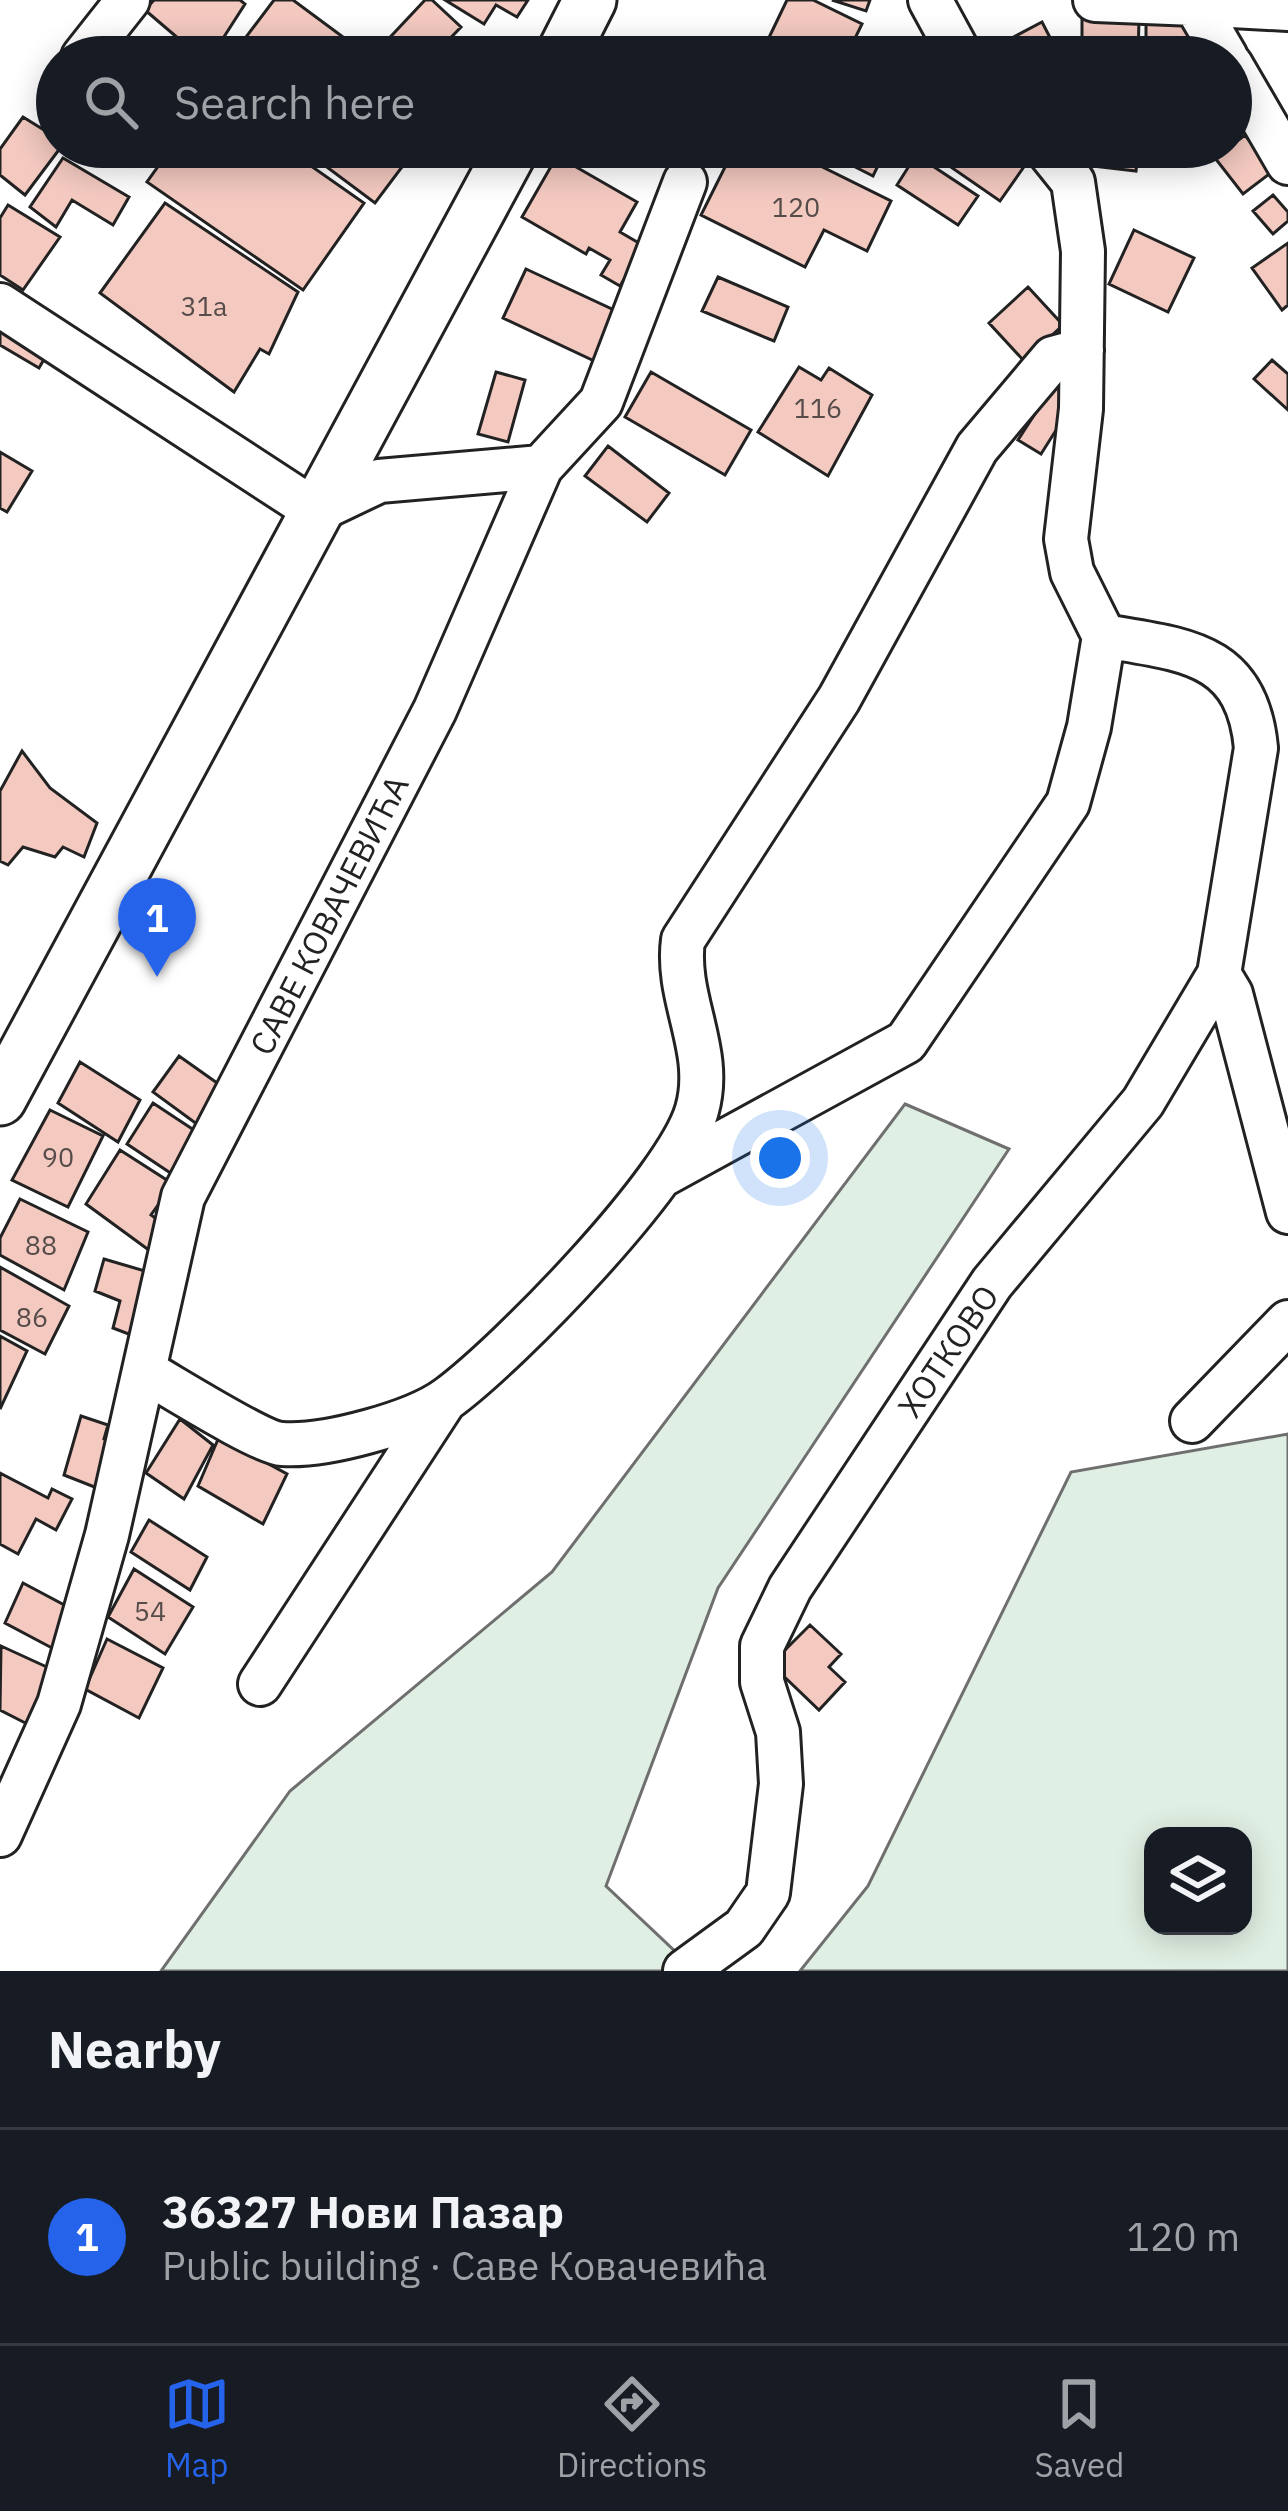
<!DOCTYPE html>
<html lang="en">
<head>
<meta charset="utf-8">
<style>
	:root { --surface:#171b24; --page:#20242c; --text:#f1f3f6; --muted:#9ea1a6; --line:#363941; --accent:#2563eb }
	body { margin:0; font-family:"IBM Plex Sans",sans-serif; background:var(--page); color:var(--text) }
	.controls { position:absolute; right:36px; bottom:36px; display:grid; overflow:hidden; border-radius:24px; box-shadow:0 6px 30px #0003 }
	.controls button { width:108px; height:108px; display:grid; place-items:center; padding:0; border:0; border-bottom:3px solid var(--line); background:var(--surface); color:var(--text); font:60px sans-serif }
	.you { position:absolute; left:780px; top:1158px; width:42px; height:42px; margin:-30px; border:9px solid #fff; border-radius:50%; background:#1a73e8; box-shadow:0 0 0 18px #1a73e833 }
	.badge { display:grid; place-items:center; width:78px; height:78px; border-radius:50%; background:var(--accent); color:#fff; font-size:39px; font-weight:700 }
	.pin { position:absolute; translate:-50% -99px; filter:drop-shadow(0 3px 6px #0008) }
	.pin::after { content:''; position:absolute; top:63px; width:42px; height:36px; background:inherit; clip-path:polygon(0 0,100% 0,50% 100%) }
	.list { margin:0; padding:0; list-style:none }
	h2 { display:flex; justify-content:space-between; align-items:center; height:156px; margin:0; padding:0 48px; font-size:51px }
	h2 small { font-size:39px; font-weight:400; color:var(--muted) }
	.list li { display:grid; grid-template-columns:78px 1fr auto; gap:36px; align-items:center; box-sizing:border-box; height:216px; padding:0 48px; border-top:3px solid var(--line) }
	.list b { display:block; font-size:45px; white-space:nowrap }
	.list p { margin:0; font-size:39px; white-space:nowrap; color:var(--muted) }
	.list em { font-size:39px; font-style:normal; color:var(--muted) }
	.icon { flex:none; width:66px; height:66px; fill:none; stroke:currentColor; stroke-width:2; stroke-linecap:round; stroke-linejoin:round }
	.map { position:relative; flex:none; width:1288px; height:1971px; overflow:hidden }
	.search { position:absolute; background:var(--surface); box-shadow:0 6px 30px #0003; left:36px; right:36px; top:36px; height:132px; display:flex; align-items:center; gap:30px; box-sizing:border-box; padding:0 42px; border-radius:66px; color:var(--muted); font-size:45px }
	.sheet { height:372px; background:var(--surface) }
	nav { display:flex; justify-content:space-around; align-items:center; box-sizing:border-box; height:168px; border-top:3px solid var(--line); background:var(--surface); font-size:33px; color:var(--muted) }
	nav a { display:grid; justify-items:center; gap:6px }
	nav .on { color:var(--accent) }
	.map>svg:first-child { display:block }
</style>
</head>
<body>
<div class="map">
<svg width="1288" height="1971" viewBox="0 0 1288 1971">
	<rect width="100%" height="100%" fill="#fff"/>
	<!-- green -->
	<path fill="#e0efe3" stroke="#6f6f6f" stroke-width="3" fill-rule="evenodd" d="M905,1104L1009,1149L718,1588L606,1886L696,1971H161L290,1791L552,1572Z
		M1288,1434V1971H800L868,1886L1071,1472ZM1153,1836H1243V1926H1153Z"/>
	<!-- building -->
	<path fill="#f3c9c0" stroke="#222" stroke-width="3" d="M154,0H240L245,4L211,57H200L145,10Z
		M274,0H293L370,57H231Z
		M425,0H432L461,27L436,53L440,57H390L380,48Z
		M445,0H528L517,17L496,5L484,24Z
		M787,0H813L862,24L846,57H777L763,50Z
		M832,0H870L866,11Z
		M1082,18L1139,19L1138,57H1082Z
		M1146,21L1189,22L1188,57H1146Z
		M1042,22L1060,57H990L987,51Z
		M23,117L57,138L61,147L25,195L0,175V149Z
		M1245,135L1273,171L1243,194L1215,158Z
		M103,147H142L130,166Z
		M172,147H284L364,203L303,290L147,182Z
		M300,147H417L375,203Z
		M606,147H646L636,165Z
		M658,147H679L694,156L682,175L652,157Z
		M735,147H782L891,201L867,251L824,230L805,267L701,215Z
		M816,147H887L873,176Z
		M957,147H1029L1035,151L1000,201L945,163Z
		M1094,147H1156L1155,156L1138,154L1136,171L1092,166Z
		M916,155L978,196L958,225L897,185Z
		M557,156L637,202L620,232L644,246L620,286L601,275L610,260L589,248L586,254L522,217Z
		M63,158L129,197L113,225L72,200L56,227L30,207Z
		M1273,195L1288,212V221L1273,234L1253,211Z
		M165,203L298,292L269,354L260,349L234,392L100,293Z
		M8,205L60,237L23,290L0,275V218Z
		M1134,230L1194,258L1168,312L1109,284Z
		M1288,243V305L1282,310L1252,268Z
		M526,269L629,317L605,366L503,318Z
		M718,277L788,307L774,341L702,311Z
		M1028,287L1063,325L1024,361L989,323Z
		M0,319L50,349L39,368L0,345Z
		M1272,360L1288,374V410L1254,379Z
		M799,367L821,380L829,368L872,395L828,476L758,432Z
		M496,372L525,380L508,442L478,434Z
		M651,372L751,430L725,475L625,417Z
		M1055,383L1077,397L1041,454L1018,440Z
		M608,446L669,493L647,522L585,476Z
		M0,452L32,471L7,512L0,508Z
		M22,751L50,788L97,823L84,857L63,847L55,857L23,847L8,865L0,861V791Z
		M179,1056L227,1090L205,1130L153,1092Z
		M80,1062L140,1100L118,1142L58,1103Z
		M153,1103L203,1136L181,1180L127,1144Z
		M50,1110L103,1136L68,1207L12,1180Z
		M120,1150L173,1184L151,1215L166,1226L157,1256L86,1204Z
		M20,1199L88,1232L64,1290L0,1255V1238Z
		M104,1259L155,1274L139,1338L113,1328L120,1301L95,1291Z
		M0,1267L69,1306L45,1354L0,1330Z
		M0,1336L27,1351L0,1409Z
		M81,1416L108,1425L104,1439L116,1444L102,1490L64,1475Z
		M180,1419L213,1445L184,1499L146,1473Z
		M219,1437L287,1474L263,1524L198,1486Z
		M0,1473L48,1498L52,1489L72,1499L56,1530L36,1519L18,1554L0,1544Z
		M149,1520L207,1557L190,1590L131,1552Z
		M134,1569L193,1607L165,1654L108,1617Z
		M23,1583L68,1607L52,1648L5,1623Z
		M810,1625L841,1654L829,1667L845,1682L819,1710L771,1664Z
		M107,1639L163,1668L139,1718L85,1689Z
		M1,1646L62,1674L41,1731L0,1710Z"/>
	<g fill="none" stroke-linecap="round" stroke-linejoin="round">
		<!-- minor casing -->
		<g stroke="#222" stroke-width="48">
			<path id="minor" d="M930,0L961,57
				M1095,0L1195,4L1226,57
				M1195,4L1288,9
				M83,57L128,0
				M1231,65L1288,163
				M0,305L316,511L379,481L541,467
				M1219,974L1231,994L1288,1212
				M661,1176L906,1042L1068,803L1089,727L1104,636L1072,572L1066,539L1081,409L1083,251L1073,182L1045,147
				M146,1372C171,1386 261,1443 282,1444C325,1447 414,1423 448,1398C510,1352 677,1181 697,1110C714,1050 675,999 683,940L839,699L977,448L1053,358L1082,350
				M1192,1421L1288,1322
				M260,1684L445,1400
				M0,1835L59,1704L107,1535L183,1197L435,710L541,467L601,402L685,182
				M685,1971L744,1928L768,1893L781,1784L778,1732L762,1682V1646L790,1588L992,1283L1143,1102L1219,974L1256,748C1247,652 1185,650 1104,636"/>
		</g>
		<!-- major casing -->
		<g stroke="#222" stroke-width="57">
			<path id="major" d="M561,57L590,0
				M0,1099L513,147"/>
		</g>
		<!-- minor -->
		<use href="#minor" stroke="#fff" stroke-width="42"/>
		<!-- major -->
		<use href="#major" stroke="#fff" stroke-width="51"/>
	</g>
	<g text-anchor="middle" stroke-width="9" stroke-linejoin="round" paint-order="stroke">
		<!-- number labels -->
		<g font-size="27" fill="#564c4a">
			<text x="796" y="217">120</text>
			<text x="204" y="316">31a</text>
			<text x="818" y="418">116</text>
			<text x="58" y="1167">90</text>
			<text x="41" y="1255">88</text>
			<text x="32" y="1327">86</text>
			<text x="150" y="1621">54</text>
		</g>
		<!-- street labels -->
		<g font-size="33" fill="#222" stroke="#fff">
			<text transform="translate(329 915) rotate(-63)" y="12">САВЕ КОВАЧЕВИЋА</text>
			<text transform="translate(948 1351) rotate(-56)" y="12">ХОТКОВО</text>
		</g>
	</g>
</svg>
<div class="controls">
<button><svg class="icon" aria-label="layers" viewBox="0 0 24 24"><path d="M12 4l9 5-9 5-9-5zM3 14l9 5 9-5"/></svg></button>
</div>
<div class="you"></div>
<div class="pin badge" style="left:157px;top:977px">1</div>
<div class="search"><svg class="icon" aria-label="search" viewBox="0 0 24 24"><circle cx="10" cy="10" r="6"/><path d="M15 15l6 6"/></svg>Search here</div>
</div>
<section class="sheet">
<h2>Nearby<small></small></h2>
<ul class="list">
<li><span class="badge">1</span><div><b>36327 Нови Пазар</b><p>Public building · Саве Ковачевића</p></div><em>120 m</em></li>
</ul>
</section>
<nav>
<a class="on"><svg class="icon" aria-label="map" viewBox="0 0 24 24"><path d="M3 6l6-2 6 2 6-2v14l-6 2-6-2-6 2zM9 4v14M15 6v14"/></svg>Map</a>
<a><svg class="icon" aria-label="directions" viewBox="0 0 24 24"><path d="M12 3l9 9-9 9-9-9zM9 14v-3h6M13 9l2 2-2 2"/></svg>Directions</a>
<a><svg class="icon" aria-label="saved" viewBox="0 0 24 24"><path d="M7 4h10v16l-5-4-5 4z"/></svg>Saved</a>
</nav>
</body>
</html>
